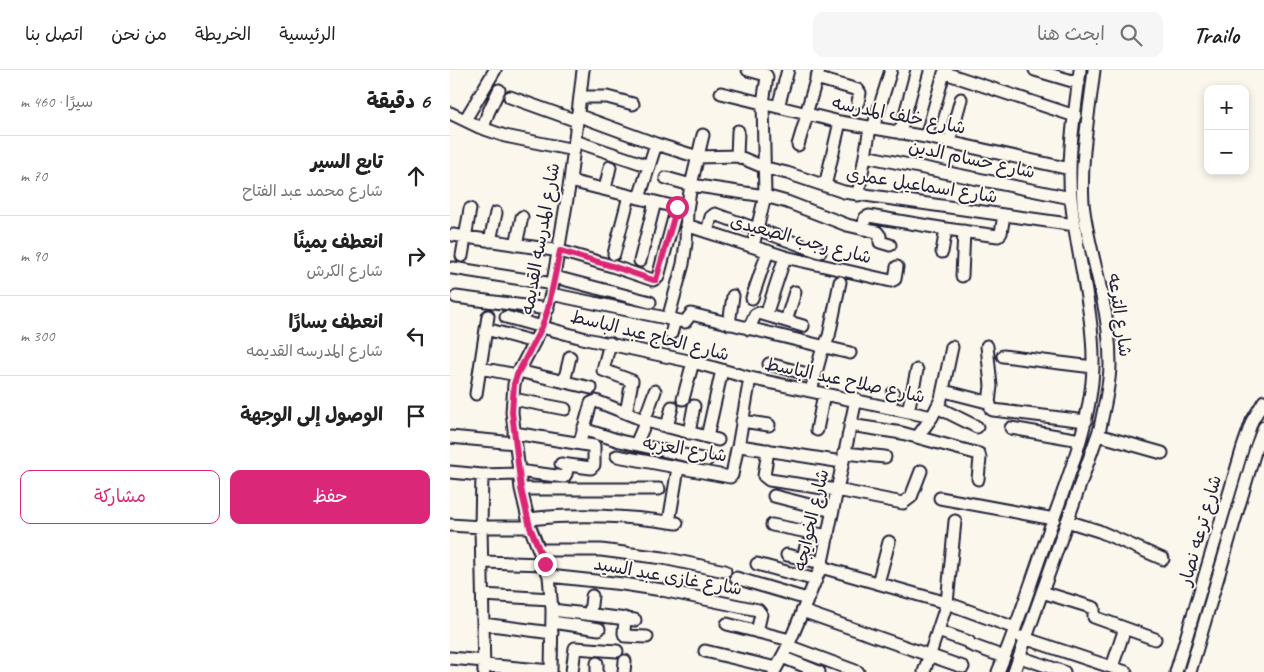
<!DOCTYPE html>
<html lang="ar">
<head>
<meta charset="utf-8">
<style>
	:root { --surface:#fff; --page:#f6f6f6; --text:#222; --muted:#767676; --line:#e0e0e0; --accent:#db2777 }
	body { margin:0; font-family:Caveat,"Playpen Sans Arabic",sans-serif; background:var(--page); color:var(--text); direction:rtl }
	.controls { position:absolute; right:15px; top:15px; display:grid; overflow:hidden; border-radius:10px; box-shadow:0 2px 8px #0003 }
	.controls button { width:45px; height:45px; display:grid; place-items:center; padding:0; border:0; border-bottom:1px solid var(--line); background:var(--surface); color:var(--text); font:25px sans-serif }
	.stop { position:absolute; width:15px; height:15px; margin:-11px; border:4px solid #db2777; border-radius:50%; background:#fff }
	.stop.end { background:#db2777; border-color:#fff; box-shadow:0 1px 5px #0008 }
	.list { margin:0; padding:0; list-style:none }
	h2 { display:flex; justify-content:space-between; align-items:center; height:65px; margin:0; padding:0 20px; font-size:21px }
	h2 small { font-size:16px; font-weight:400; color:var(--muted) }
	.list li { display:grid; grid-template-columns:32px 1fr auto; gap:15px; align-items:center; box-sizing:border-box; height:80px; padding:0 20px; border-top:1px solid var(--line) }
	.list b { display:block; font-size:19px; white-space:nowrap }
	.list p { margin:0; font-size:16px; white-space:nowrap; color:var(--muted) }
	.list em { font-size:16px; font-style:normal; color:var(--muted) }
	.actions { display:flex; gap:10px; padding:15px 20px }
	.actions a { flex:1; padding:11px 0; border:1px solid var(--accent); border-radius:10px; text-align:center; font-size:18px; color:var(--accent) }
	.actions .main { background:var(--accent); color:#fff }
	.icon { flex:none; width:28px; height:28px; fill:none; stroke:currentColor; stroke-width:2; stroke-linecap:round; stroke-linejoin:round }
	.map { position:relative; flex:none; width:814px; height:602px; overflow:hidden; direction:ltr }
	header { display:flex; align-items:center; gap:30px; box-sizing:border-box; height:70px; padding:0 25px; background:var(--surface); border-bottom:1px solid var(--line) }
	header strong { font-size:24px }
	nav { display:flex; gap:28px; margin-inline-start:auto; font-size:18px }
	.search { width:350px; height:45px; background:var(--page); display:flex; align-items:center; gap:12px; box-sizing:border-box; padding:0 18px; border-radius:10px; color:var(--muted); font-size:19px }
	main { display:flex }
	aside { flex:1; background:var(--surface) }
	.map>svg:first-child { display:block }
</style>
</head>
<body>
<header>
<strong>Trailo</strong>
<div class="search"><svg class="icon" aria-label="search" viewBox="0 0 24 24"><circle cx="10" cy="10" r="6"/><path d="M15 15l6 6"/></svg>ابحث هنا</div>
<nav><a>الرئيسية</a><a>الخريطة</a><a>من نحن</a><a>اتصل بنا</a></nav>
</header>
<main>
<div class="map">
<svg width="814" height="602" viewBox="0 0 814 602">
	<rect width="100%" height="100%" fill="#fbf7ec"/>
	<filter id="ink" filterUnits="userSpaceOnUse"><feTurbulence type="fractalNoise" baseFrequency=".02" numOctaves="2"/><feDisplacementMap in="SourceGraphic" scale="10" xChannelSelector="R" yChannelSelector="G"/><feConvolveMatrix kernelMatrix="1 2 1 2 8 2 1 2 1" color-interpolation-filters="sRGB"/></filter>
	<g filter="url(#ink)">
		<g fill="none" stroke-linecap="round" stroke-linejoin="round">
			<!-- minor casing -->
			<g stroke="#22223b" stroke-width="15">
				<path id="minor" d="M298,0L316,5L317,7L313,33L315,126L303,176
					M495,0V3L625,46
					M585,0L629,13
					M366,8L408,20L410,23L408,32
					M271,23L390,52L476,67L620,99
					M60,27L127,51
					M130,27H157L183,34
					M328,37L338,0
					M0,43L29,57L55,66L124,80
					M356,44L369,0
					M127,45L206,74L248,87L287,86L316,98L337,103L394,122L625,155
					M15,50L45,0
					M33,58L38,43L49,20
					M423,58L441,0
					M450,63L467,0
					M476,67L494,3
					M125,71L199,96
					M499,72L511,29
					M348,75L357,45
					M287,86L288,61
					M415,86L621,128
					M216,108L241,115L315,126L337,132L397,155L427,162L430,166V172L440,175
					M120,111L234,139
					M375,116L390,52
					M155,119L160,97
					M408,125L420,58
					M189,128L206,74
					M236,155L335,187L441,211L445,209L447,197
					M413,159L415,148L419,146L496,159L548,166L551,163L554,145
					M257,162L261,147L265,144L370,182
					M3,165L110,181L162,196L203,210L208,207L227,137
					M40,171L46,143
					M66,175L72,147
					M492,182L496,159
					M164,184L179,126
					M12,186L20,139
					M190,191L205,132
					M3,198L103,214
					M512,206L514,161
					M105,207L200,232
					M101,224L235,252L241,244L400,283
					M6,227L98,239
					M302,228L318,181
					M316,245L335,187
					M56,247L136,269L243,292L300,308L482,347
					M218,249L233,194L236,173L237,140L241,115L253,65
					M336,251L345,222
					M279,254L283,226
					M36,259L84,272
					M299,259L305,245L309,243L353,256
					M221,264L225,250
					M160,273L153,300L182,311L176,343
					M537,276L541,316L539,333
					M553,286L643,297
					M319,294L365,306
					M30,298L67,305
					M68,301L141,318
					M114,312L120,287
					M361,321L371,284L379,266L390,212
					M494,321L537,332L540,334L541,339L543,340L636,351
					M26,324L38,246
					M63,329L115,339
					M233,329L243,292
					M440,337L443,323
					M487,337L527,357
					M458,341L467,300
					M194,351L205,321
					M292,351L319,355
					M400,355L452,363L529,384L530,388L528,409
					M217,357L222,337
					M561,358L630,370
					M133,359L170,371L257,390
					M367,360L374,324
					M64,363L144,376V395L141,398L111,394
					M239,363L244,336
					M648,365L712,383
					M468,366L482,347L491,329L502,277
					M0,367L65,373
					M257,367L272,300
					M130,372L141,333L146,331L196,351L268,370
					M186,374L196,351
					M288,377L300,308
					M318,380L314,406L319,410L387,420L453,433L461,427L471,401
					M394,383L435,387
					M167,386L280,407L282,405L287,379L290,376L392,392
					M68,401L114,407L116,404L118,395
					M0,402L32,405L69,404
					M32,405L31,457L34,602
					M71,419H209
					M324,426L383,441
					M490,428L604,449
					M79,449C130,443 176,446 227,453
					M617,451L649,461L713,489
					M219,452L228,398
					M0,455L31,457H80
					M322,455L378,466
					M90,480H151L213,488L275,501
					M337,485L372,493
					M353,488L356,476
					M32,492L95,494
					M307,494L366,510
					M371,497L497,533L565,558
					M99,506L173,514L212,520L308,540L311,544L307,562
					M286,508L357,529
					M428,513L439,472
					M592,522L644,538V547L705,569
					M33,525L101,529
					M102,540L185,550
					M352,541L513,597
					M140,544L142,526
					M175,548L174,563L175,566L197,567
					M102,552L149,559
					M33,554L102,563
					M277,554L340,570
					M488,561L519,572
					M571,567L676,602
					M521,575L554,587
					M338,576L408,602
					M255,581L326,598
					M332,587L369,602
					M570,587L614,602
					M0,588L34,591
					M34,595L101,601
					M662,597L675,558
					M101,602L102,540L99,506L80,457L71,419L62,342L64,314L67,305L92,257L101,224L120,111L133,0
					M122,602L125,578L167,581
					M147,602V593
					M174,602L175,591
					M324,602L338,576L371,497L406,329
					M474,602L497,533L505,451
					M548,602C567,557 582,510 598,464C616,413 642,350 643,296C644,239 626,184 621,128C617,86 625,42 630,0
					M564,602L650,358C654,337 660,316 660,294C660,272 657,248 652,226C646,195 636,164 633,133C630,89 639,44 644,0
					M726,602L793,377L802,351L814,331
					M740,602L806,378L814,357"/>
			</g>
			<!-- minor -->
			<use href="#minor" stroke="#fbf7ec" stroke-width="11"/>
		</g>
	</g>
	<g fill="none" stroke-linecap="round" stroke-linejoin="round" filter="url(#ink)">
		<!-- route -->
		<path stroke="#db2777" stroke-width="6" d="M95,494L80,457L71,419L62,342L64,314L67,305L92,257L98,239L110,181L162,196L203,210H206L227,137"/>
	</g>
	<g text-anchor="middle" stroke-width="4" stroke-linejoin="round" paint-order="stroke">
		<!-- street labels -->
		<g font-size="18" fill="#22223b" stroke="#fbf7ec">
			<text transform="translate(449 45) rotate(11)" y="6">شارع خلف المدرسه</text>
			<text transform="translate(522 89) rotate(12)" y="6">شارع حسام الدين</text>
			<text transform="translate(472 115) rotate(9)" y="6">شارع اسماعيل عمرى</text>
			<text transform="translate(90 169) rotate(-80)" y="6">شارع المدرسه القديمه</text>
			<text transform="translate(351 169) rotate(15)" y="6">شارع رجب الصعيدى</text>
			<text transform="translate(670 245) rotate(82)" y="6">شارع الترعه</text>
			<text transform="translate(200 265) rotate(14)" y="6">شارع الحاج عبد الباسط</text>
			<text transform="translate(395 310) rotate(12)" y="6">شارع صلاح عبد الباسط</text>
			<text transform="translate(235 379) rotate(9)" y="6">شارع العزبه</text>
			<text transform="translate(361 450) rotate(-77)" y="6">شارع الخوايجه</text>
			<text transform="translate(750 460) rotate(-74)" y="6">شارع ترعه نصار</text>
			<text transform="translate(218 506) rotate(10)" y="6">شارع غازى عبد السيد</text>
		</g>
	</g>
</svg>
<div class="controls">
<button>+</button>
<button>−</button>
</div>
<div class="stop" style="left:227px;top:137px"></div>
<div class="stop end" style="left:95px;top:494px"></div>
</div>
<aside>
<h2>6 دقيقة<small>سيرًا · 460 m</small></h2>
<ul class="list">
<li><svg class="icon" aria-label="ahead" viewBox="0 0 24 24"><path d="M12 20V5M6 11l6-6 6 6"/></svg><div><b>تابع السير</b><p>شارع محمد عبد الفتاح</p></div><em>70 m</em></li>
<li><svg class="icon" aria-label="right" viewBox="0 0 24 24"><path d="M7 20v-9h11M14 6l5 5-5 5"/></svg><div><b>انعطف يمينًا</b><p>شارع الكرش</p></div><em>90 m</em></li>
<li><svg class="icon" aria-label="left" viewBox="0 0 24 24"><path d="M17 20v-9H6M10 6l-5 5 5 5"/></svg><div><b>انعطف يسارًا</b><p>شارع المدرسه القديمه</p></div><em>300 m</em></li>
<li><svg class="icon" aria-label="arrive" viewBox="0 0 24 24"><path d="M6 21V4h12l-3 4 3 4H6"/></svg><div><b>الوصول إلى الوجهة</b></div></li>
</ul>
<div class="actions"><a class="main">حفظ</a><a>مشاركة</a></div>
</aside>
</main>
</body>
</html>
